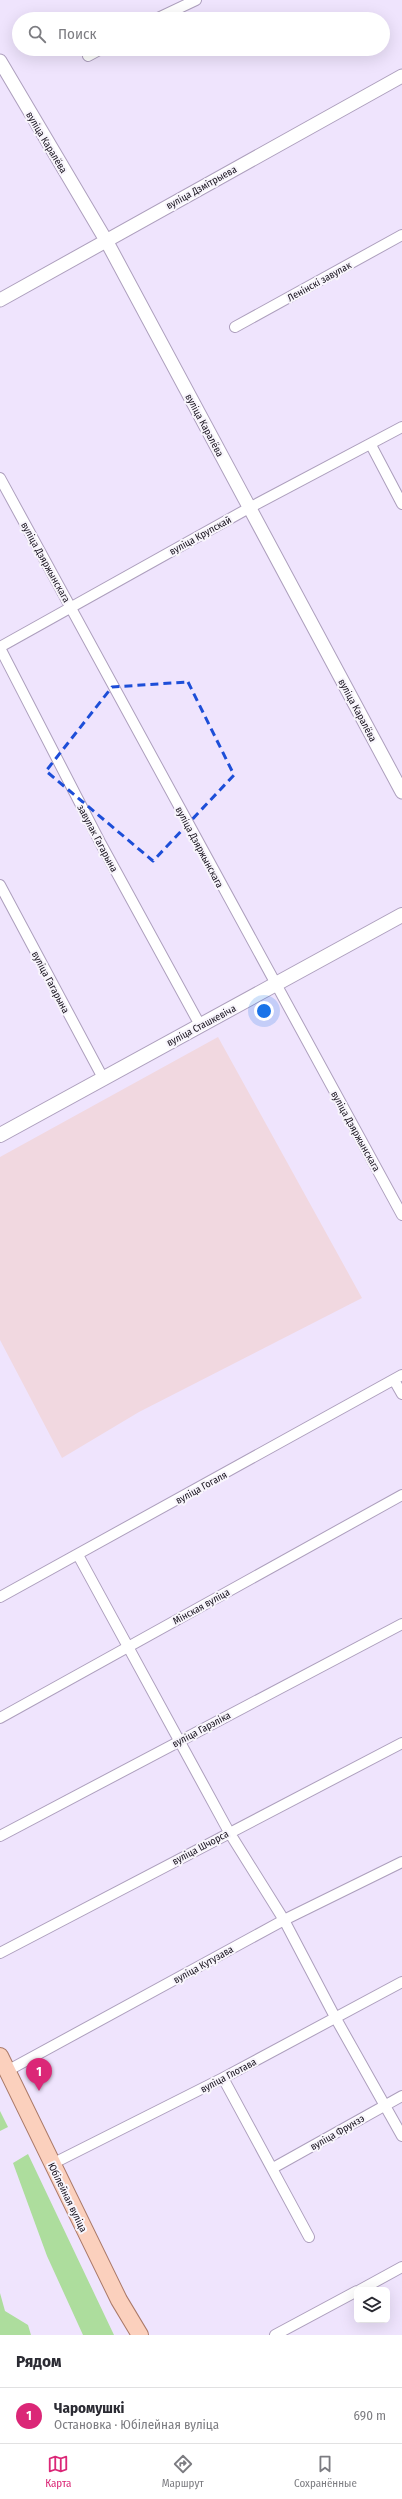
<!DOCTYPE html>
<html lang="ru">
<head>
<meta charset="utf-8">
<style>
	:root { --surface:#fff; --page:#f2f2f3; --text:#2b2b33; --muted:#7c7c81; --line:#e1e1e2; --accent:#db2777 }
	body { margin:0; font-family:"Fira Sans Condensed",sans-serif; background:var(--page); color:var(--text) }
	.controls { position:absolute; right:12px; bottom:12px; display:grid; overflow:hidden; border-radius:6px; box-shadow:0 4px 16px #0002 }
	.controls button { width:36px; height:36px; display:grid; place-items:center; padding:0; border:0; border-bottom:1px solid var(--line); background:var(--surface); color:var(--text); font:20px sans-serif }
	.you { position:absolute; left:264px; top:1011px; width:14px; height:14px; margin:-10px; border:3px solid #fff; border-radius:50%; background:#1a73e8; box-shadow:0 0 0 6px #1a73e833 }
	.badge { display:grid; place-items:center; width:26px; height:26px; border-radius:50%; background:var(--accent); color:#fff; font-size:13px; font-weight:700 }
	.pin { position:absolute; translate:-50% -33px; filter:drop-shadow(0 1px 2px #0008) }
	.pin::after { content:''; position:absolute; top:21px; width:14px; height:12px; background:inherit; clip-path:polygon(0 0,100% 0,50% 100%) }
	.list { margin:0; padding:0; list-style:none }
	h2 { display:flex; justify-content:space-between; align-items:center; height:52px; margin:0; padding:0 16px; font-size:17px }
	h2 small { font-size:13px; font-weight:400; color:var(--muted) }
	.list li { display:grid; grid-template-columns:26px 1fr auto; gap:12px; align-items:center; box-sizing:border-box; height:56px; padding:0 16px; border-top:1px solid var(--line) }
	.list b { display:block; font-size:15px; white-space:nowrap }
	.list p { margin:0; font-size:13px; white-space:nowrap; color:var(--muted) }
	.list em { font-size:13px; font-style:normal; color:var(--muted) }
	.icon { flex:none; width:22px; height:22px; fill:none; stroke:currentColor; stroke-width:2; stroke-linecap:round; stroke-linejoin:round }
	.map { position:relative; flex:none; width:402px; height:2335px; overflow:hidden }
	.search { position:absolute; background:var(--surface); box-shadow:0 4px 16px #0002; left:12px; right:12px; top:12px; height:44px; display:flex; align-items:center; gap:10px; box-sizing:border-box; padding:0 14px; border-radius:22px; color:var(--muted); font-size:15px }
	.sheet { height:108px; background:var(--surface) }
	nav { display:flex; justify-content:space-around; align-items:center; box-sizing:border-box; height:56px; border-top:1px solid var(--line); background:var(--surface); font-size:11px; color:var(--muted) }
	nav a { display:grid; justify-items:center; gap:2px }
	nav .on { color:var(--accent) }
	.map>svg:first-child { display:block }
</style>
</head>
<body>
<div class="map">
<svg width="402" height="2335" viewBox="0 0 402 2335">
	<rect width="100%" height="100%" fill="#efe4fd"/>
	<!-- education -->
	<path fill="#f1d8e0" d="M218,1037L362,1298L139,1412L62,1458L0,1340V1157Z"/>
	<!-- green -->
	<path fill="#addd9d" d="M0,2111L8,2127L0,2131Z
		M28,2154L114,2335H83L47,2256L13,2163Z
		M0,2293L5,2311L28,2325L31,2335H0Z"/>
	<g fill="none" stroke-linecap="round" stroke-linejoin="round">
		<!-- minor casing -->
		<g stroke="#ad9fbd" stroke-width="12">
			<path id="minor" d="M156,19L196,0
				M88,56L101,49
				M235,327L402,235
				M371,445L402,504
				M0,478L402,1215
				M0,647L249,508L402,427
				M0,648L101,844L200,1025
				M0,885L103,1078
				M394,1380L402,1394
				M78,1555L229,1832L284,1920L335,2017L402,2136
				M0,1597L402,1375
				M0,1718L402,1495
				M0,1836L402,1624
				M0,1953L402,1743
				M7,2071L284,1920L402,1862
				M223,2078L309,2237
				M52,2164L223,2078L402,1982
				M273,2168L402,2096
				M360,2290L402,2267
				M275,2335L357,2291"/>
		</g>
		<!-- tertiary casing -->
		<g stroke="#ad9fbd" stroke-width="15">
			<path id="tertiary" d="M0,61L107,242L402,792
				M0,300L402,76"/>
		</g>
		<!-- secondary casing -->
		<g stroke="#ad9fbd" stroke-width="16">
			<path id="secondary" d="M0,1135L402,915"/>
		</g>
		<!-- primary casing -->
		<g stroke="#aa7968" stroke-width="18">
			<path id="primary" d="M0,2056L119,2300L140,2335"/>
		</g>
		<!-- minor -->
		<use href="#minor" stroke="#fff" stroke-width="10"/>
		<!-- tertiary -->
		<use href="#tertiary" stroke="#fff" stroke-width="13"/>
		<!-- secondary -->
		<use href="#secondary" stroke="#fff" stroke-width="14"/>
		<!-- primary -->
		<use href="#primary" stroke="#fbd0bd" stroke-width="16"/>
	</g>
	<!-- marked area -->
	<path fill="none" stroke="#1d4ed8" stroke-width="3" stroke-dasharray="8 5" stroke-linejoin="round" d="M188,682L234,775L153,861L46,771L112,687Z"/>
	<g text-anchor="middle" stroke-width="4" stroke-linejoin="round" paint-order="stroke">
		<!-- street labels -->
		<g font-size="10" fill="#17121d" stroke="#f8f5fc">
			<text transform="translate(47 142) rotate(59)" y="4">вуліца Каралёва</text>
			<text transform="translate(201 187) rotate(-29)" y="4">вуліца Дзмітрыева</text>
			<text transform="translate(319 281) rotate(-29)" y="4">Ленінскі завулак</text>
			<text transform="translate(205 425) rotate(62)" y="4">вуліца Каралёва</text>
			<text transform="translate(200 535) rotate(-29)" y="4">вуліца Крупскай</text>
			<text transform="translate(46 562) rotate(61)" y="4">вуліца Дзяржынскага</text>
			<text transform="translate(358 710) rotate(62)" y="4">вуліца Каралёва</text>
			<text transform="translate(98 838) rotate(62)" y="4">завулак Гагарына</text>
			<text transform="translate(200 847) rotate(62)" y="4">вуліца Дзяржынскага</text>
			<text transform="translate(51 982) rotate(62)" y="4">вуліца Гагарына</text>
			<text transform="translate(201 1025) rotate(-28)" y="4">вуліца Сташкевіча</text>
			<text transform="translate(356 1131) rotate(61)" y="4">вуліца Дзяржынскага</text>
			<text transform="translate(201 1487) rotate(-29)" y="4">вуліца Гогаля</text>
			<text transform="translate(201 1606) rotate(-29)" y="4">Мінская вуліца</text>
			<text transform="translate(201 1729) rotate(-28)" y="4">вуліца Гарэліка</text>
			<text transform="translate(200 1847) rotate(-28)" y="4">вуліца Шчорса</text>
			<text transform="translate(203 1964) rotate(-29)" y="4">вуліца Кутузава</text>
			<text transform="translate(228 2075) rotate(-28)" y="4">вуліца Глотава</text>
			<text transform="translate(337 2132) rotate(-30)" y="4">вуліца Фрунзэ</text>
			<text transform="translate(68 2197) rotate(64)" y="4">Юбілейная вуліца</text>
		</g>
	</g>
</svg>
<div class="controls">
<button><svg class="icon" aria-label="layers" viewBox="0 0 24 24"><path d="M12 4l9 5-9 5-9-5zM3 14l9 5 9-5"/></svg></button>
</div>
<div class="you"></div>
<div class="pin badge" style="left:39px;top:2091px">1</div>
<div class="search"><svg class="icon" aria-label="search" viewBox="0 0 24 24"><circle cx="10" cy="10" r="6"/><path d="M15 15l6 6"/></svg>Поиск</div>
</div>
<section class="sheet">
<h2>Рядом<small></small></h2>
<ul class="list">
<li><span class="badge">1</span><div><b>Чаромушкі</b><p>Остановка · Юбілейная вуліца</p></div><em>690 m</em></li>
</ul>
</section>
<nav>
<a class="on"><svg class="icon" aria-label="map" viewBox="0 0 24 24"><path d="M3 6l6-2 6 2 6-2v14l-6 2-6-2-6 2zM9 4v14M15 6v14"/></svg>Карта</a>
<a><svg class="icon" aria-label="directions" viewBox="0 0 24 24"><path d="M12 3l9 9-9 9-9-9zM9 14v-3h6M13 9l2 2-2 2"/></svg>Маршрут</a>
<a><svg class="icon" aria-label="saved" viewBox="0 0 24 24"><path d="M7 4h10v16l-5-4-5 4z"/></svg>Сохранённые</a>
</nav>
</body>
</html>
